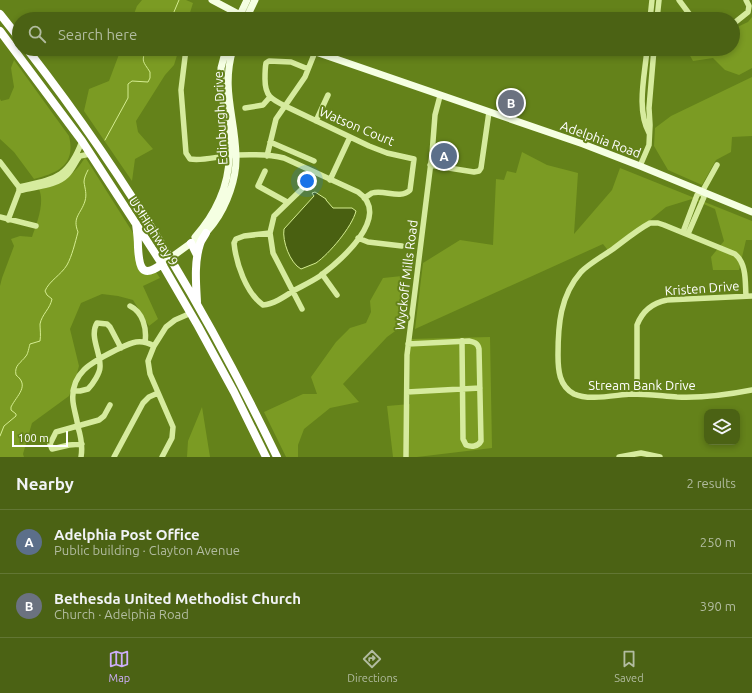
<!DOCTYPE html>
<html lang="en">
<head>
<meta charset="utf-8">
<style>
	:root { --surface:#4b6214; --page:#556b22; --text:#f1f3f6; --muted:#b2bca0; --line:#627634; --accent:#cdaef9 }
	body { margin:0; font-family:Ubuntu,sans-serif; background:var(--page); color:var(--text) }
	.controls { position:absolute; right:12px; bottom:12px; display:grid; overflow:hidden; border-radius:8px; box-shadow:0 2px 6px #0003 }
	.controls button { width:36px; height:36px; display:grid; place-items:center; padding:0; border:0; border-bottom:1px solid var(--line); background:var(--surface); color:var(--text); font:20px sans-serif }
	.scale { position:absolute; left:12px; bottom:10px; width:56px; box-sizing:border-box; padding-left:4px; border:2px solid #fff; border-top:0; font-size:11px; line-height:14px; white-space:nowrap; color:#fff; -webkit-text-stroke:3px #64821a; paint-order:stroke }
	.you { position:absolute; left:307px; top:181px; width:14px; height:14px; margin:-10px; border:3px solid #fff; border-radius:50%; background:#1a73e8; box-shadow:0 0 0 6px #1a73e833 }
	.badge { display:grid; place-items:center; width:26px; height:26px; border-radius:50%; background:var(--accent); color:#fff; font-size:13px; font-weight:700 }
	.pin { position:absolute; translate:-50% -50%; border:2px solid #fff; box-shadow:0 1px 4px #0006 }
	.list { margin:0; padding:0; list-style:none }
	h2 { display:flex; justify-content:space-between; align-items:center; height:52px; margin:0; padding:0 16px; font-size:17px }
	h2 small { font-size:13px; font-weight:400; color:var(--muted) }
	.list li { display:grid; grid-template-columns:26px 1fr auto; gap:12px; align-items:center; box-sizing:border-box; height:64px; padding:0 16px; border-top:1px solid var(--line) }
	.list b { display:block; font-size:15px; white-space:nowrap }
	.list p { margin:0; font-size:13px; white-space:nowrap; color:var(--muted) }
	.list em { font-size:13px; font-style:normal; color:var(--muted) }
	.icon { flex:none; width:22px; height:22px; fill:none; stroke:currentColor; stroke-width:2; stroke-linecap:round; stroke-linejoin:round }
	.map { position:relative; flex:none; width:752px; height:457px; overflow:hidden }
	.search { position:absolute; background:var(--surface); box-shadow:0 2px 6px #0003; left:12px; right:12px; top:12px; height:44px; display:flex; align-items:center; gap:10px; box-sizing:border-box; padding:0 14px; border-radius:22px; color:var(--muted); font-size:15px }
	.sheet { height:180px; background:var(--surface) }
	nav { display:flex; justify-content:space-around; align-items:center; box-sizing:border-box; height:56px; border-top:1px solid var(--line); background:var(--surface); font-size:11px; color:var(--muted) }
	nav a { display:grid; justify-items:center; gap:2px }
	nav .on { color:var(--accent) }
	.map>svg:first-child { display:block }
</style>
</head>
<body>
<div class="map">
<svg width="752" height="457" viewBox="0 0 752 457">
	<rect width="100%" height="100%" fill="#64821a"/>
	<!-- green -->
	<path fill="#7b9b23" d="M142,0H186L193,3L188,19H132L137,6Z
		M752,17V68L739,75L725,70L713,58L693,61L688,52L694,49H733V29L748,22Z
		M121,49H179L174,65L165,75L136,121L138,132L153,149L135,159L132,181L84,111L89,89L109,81Z
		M14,60L69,136C76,165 58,173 34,179L14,152L0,139V99L1,101L9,99L14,87L11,68Z
		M752,77V136L732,137L731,152L716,160L702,185L668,170L654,146L655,128L671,116Z
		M522,152L547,165L578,173L574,234L612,190L620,168L752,221V240H746L739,270H713L711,257L724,241L715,209L692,199L666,207L610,253L603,244L415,329L423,263L460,240L493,245L496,179L504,180L507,171L516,173Z
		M85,157L135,236L136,263L156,272L160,278L143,286L158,319L149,326L133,300L118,296L102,294L81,303L70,329L79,366L75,381L69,396L32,423L23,454L24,457H0V286L2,278L14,246L11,239L20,236L32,237C37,223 45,203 39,189C45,188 51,187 57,184C66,181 81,166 85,157Z
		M402,276L398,329L387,337L343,384L359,402L330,408L304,429L298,445V457H286L264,412L303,394H317L311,377L336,342L350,328L366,323L371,312L370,301L383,278Z
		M490,337L492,448L417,457H393L387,406L410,404V339Z
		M202,407L210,457H187L188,441Z"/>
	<!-- water -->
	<path fill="#496011" stroke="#d5ed91" d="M315,192L326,199V200L333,208H352L356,211C352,227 329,254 316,263C311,265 306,267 301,269C290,263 282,241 284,229L314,196L312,193Z"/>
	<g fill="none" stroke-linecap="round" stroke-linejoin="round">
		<!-- stream -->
		<path stroke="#d5ed91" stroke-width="1" d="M171,19L179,0
			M105,140L128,98V84L132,81L148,82L150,78V72C143,61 141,62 146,49
			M0,436L4,426L16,416V414L11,410V407C17,395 30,386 16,375C14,365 21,363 26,356C28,354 29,347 30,344L40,341C41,335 40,329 40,324C42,314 50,309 52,299L47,295L45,291C49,281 61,275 67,265C72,256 75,243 78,232C72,217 81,214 85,201C87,194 85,189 84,182C84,178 86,174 88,170"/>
		<!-- minor -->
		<path stroke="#d6eb9e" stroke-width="5.5" d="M679,0L693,19
			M650,19L652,0
			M657,19L659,0
			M733,24L748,12L749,6L746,0
			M186,49L181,90L186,153L190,159C202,161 215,157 227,156C243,154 269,154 284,158L358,192C393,216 340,261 320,276C311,282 302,286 293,291C284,297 274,304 263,305C246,293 236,263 234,243L236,239L244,236L270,233
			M647,49C645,75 636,109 649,133
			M308,69L291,62L269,61L266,63C265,68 265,74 265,79C265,96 271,99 285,106L369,146L387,153L414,159L410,190C400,200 384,189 372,193C370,194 367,197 364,198
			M245,108L263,105L270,97
			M316,121L328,95
			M270,142L314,161
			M267,156L276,119L305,77L315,52
			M0,162L19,187
			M430,165L474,172L479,171L481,168L489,112
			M640,166L649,145L650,125L649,108L654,49
			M265,171L258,186L287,202
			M330,180L350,137
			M19,187C54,179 68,179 82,141
			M19,191C35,186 55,187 67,175C73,169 75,162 80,156L90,154
			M0,217L36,226
			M8,220L19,191V188
			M683,232L697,195L702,192L717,165
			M688,234L704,197L702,192
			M358,238L368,242L402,246
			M322,274L337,295
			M746,296C745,282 747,264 735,254L664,225L658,223H650C637,230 625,240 613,249C603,256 590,263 581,272C560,296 558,325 558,355C558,370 559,386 574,394C589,401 615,395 631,394C647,394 662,396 677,397C702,398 727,395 752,390
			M130,306C143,312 147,329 145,342
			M302,309L273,253L270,233L274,216L302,189L310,170
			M408,344L469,341C474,342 478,343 479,349L481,441C478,447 471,447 466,445L463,439L462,341
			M73,391H80L88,389C93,384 100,373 100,367C101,353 89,336 97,323L107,324L110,327L121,348
			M407,392L480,388
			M637,394V325C642,312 652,303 667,300L752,296
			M82,444L69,445L52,449L50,444L56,432L99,420L104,416L110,405
			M81,457C83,446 81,437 78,427C77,419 74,410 73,402C70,373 92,362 114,351C129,344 138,337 154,346
			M114,457L143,403L149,397L158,393
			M162,457L172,438L173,427L150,374L148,361L154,346L166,327L175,320L191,313
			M406,457L407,355L432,154L435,115L440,96
			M619,457L641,453L660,457"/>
		<!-- major -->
		<path stroke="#f5ffe2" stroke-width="7" d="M212,0L248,19
			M238,19L247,0
			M246,19L255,0
			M307,49L583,144L640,166L752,212
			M195,237C215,215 229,186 229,156C229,133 224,110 221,88V68L226,49
			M162,264L191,243C200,241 208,231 214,223C227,205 237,178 236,155C235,116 221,89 233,49"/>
		<!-- highway -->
		<path stroke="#fff" stroke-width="8" d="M0,14L19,38
			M0,31L82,141L162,264L198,326L234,392L266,457
			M27,49C125,175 208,313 277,457
			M136,224C137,231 138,239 138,247C139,266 141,280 162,264
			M191,243L197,255
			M197,302C196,284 194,262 200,244C201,240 204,237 206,233"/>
	</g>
	<g text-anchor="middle" stroke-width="4" stroke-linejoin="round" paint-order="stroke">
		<!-- street labels -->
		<g font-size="13" fill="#fff" stroke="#64821a">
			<text transform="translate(220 118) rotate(-93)" y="5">Edinburgh Drive</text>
			<text transform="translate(357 126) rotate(23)" y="5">Watson Court</text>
			<text transform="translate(601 139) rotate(20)" y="5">Adelphia Road</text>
			<text transform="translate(154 231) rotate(57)" y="5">US Highway 9</text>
			<text transform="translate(406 275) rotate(-83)" y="5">Wyckoff Mills Road</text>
			<text transform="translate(702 288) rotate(-4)" y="5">Kristen Drive</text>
			<text x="642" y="390">Stream Bank Drive</text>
		</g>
	</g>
</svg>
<div class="controls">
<button><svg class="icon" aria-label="layers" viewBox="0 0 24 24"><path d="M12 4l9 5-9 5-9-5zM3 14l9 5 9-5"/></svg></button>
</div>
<div class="scale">100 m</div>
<div class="you"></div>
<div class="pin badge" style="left:444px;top:156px;background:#5c6f8a">A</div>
<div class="pin badge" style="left:511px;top:103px;background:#6b7280">B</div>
<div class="search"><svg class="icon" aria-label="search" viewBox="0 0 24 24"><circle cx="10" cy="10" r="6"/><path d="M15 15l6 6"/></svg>Search here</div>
</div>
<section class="sheet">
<h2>Nearby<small>2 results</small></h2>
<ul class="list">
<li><span class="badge" style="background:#5c6f8a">A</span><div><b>Adelphia Post Office</b><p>Public building · Clayton Avenue</p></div><em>250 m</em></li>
<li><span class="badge" style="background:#6b7280">B</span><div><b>Bethesda United Methodist Church</b><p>Church · Adelphia Road</p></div><em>390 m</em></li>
</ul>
</section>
<nav>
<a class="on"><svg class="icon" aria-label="map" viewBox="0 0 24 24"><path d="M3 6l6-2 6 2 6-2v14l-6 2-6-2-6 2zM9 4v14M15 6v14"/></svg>Map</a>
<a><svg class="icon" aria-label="directions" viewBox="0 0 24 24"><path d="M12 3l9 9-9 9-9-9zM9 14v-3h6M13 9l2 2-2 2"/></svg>Directions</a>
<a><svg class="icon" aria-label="saved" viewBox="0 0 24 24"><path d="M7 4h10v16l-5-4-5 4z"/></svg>Saved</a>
</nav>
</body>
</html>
